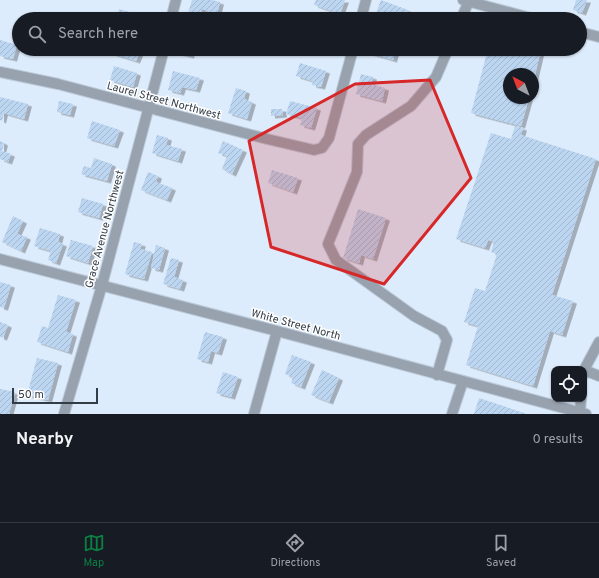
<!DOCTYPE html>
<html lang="en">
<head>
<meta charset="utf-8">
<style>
	:root { --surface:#171b24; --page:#20242c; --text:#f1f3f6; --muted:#9ea1a6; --line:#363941; --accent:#0b8043 }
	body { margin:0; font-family:Overpass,sans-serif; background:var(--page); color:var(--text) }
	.controls { position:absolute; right:12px; bottom:12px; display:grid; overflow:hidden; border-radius:8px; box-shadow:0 1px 3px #0004 }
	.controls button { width:36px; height:36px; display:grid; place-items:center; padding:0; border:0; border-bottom:1px solid var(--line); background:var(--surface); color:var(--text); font:20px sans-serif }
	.compass { position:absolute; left:503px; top:68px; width:36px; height:36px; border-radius:50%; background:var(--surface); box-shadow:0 1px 3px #0004; rotate:318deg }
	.scale { position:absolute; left:12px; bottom:10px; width:86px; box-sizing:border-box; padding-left:4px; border:2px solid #323c47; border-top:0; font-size:11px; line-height:14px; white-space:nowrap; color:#323c47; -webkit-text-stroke:3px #fff; paint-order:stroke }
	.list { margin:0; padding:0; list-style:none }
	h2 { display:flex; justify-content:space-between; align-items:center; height:52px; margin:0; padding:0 16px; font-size:17px }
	h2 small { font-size:13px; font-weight:400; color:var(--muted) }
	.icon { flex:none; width:22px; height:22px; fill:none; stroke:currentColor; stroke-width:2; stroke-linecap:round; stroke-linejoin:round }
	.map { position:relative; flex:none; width:599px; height:414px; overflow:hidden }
	.search { position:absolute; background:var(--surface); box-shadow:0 1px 3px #0004; left:12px; right:12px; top:12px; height:44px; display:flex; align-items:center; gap:10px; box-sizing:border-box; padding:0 14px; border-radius:22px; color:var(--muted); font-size:15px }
	.sheet { height:108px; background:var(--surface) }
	nav { display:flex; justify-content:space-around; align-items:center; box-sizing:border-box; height:56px; border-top:1px solid var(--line); background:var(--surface); font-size:11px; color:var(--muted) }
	nav a { display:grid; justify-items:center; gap:2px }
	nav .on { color:var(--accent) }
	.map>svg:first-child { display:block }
</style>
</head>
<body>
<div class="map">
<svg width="599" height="414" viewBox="0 0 599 414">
	<defs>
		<pattern id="building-hatch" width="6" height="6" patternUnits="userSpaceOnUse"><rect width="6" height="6" fill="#bcd5f0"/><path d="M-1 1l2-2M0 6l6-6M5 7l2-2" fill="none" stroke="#a2b8cf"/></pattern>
		<filter id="shadow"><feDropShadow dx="4" dy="2.5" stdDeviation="0" flood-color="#0004"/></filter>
	</defs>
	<rect width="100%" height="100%" fill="#ddecfc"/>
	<!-- building -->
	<path fill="url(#building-hatch)" filter="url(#shadow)" d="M192,0H212L220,2L217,14L202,9L200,16L188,13Z
		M316,0H345L340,14L314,5Z
		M381,0L408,10L405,19H392L376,13Z
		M576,0H587L582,13L573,10Z
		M119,9L151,18V19H116Z
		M0,40L17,45L13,59L0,56Z
		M112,49H141L136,61L111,53Z
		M179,49H192L190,56L178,53Z
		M367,49H396L393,60L366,52Z
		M488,49H541L534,79L533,74H509V98H529L521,126L471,113Z
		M300,63L326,71L321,87L312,85L313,81L296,76Z
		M114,66L137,73L133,87L110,80Z
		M173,71L200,78L196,90L182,87L180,93L168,90Z
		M361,74L373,77L371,84L385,88L382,101L356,94Z
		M236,88L246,91L244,99L252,102L247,119L228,113Z
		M0,97L28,104L24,119L4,113L2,121L0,120Z
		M59,101L73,104L70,115L57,112Z
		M290,101L317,108L311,128L300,125L302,118L286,114Z
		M271,109H282L283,115L271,116Z
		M92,121L120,130L114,146L87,138Z
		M515,126L523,128L521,135L596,159L552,295L573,301L562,335L550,331L533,386L466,365L478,326L464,322L475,288L485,291L497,254L491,252L494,242L488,240L485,248L456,239L491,133L511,139Z
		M157,135L168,138L166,145L182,149L178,161L152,153Z
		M0,141L4,143L2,151L11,154L8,162L0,159Z
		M223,141L243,150L232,174L222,169L227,156L218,153Z
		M94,158L112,164L107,181L81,174L84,166L91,168Z
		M272,170L298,178L293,192L268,183Z
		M148,172L158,176L156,182L172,188L167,200L141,190Z
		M82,198L103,204L99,218L78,212Z
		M358,209L386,218L373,259L361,255L359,263L343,258Z
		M13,216L23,221L17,234L27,237L21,251L2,242Z
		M40,228L60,234L58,242L63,244L56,263L48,260L51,251L34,246Z
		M71,240L93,246L88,263L66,256Z
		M134,242L142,244L140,249L152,252L144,279L125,274Z
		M156,245L165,248L159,270L151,268Z
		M171,258L179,260L174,277L183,280L180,289L163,284Z
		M0,282L11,285L4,308L0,307Z
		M58,295L76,300L66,332L73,334L68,352L37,342L42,326L48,328Z
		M0,322L8,325L3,338L0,337Z
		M205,332L223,337L218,353L211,351L208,362L197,359Z
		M292,355L311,362L301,387L291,383L293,377L285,374Z
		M37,358L58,363L48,400L27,395Z
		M322,370L339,378L329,402L311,395Z
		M223,372L238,377L231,397L216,393Z
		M0,389L15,392L9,414H0Z
		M479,398L527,414H474Z"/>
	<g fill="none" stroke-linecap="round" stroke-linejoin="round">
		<!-- minor casing -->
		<g stroke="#bbc9d8" stroke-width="12">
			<path id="minor" d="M463,0L534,19
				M171,19L176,0
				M361,19L366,0
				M461,19L469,1
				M580,32L599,37
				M0,72L58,84L267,139L314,150L322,148L329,138L353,49
				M0,259L277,331L586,414
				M584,370L599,376
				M584,374V370L599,342
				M437,375L447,340L442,331L414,316L336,260L328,244L357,172L358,144L366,135L411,106L436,77L448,49
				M580,412L581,399
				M64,414L102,285L164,49
				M254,414L277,331
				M452,414L463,381"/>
		</g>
		<!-- minor -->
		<use href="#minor" stroke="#98a2ae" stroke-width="10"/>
	</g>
	<!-- marked area -->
	<path fill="#d62828" fill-opacity="0.2" stroke="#d62828" stroke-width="3" stroke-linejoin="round" d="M430,80L471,178L384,284L271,247L249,141L355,84Z"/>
	<g text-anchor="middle" stroke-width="3" stroke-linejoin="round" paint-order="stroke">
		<!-- street labels -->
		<g font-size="11" fill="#323c47" stroke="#fff">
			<text transform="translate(164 100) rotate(15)" y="4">Laurel Street Northwest</text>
			<text transform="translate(104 229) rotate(-75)" y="4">Grace Avenue Northwest</text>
			<text transform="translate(296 324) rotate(15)" y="4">White Street North</text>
		</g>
	</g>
</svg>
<div class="controls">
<button><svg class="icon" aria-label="locate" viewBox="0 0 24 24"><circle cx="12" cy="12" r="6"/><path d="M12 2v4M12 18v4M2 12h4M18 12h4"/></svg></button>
</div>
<svg class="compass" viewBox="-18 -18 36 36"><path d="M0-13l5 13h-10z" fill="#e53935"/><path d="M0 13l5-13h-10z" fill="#9ea1a6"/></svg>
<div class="scale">50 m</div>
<div class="search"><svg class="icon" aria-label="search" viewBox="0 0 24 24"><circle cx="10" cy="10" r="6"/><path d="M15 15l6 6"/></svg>Search here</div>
</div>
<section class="sheet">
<h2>Nearby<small>0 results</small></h2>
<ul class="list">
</ul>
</section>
<nav>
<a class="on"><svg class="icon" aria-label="map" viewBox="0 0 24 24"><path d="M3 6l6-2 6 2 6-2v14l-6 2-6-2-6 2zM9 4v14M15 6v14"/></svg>Map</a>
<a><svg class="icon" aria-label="directions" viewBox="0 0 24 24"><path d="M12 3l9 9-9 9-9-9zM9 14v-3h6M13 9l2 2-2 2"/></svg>Directions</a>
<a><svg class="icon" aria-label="saved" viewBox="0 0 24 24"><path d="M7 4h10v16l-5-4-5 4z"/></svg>Saved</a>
</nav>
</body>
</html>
